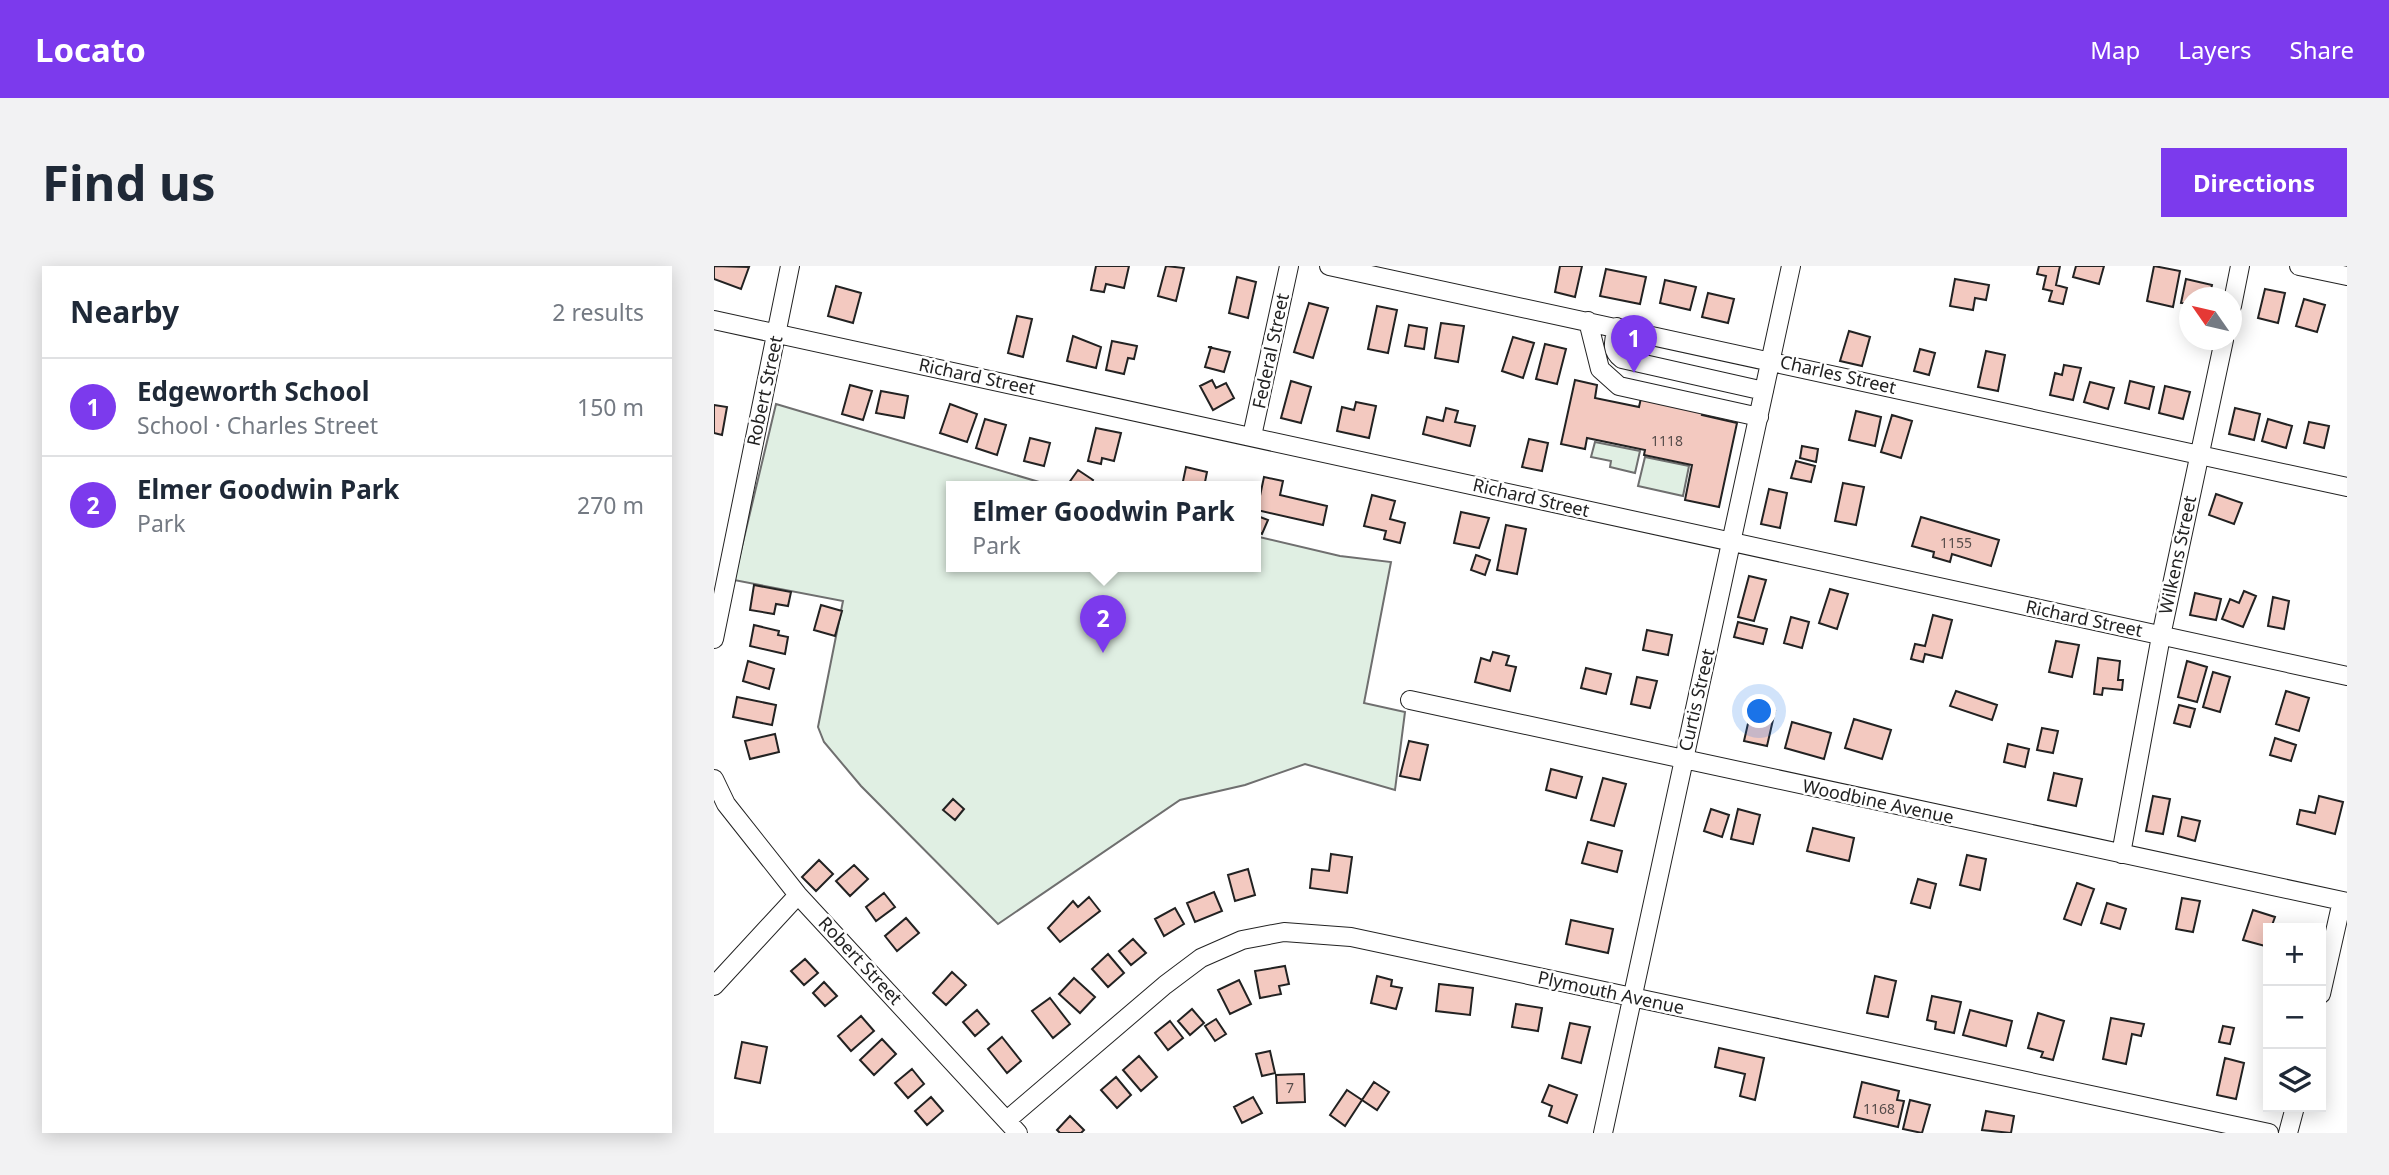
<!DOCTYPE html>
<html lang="en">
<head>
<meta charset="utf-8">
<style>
	:root { --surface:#fff; --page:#f2f2f3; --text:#1f2937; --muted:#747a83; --line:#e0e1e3; --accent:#7c3aed }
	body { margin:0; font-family:"Noto Sans",sans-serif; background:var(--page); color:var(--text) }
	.controls { position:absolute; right:21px; bottom:21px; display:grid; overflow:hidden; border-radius:0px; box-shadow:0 4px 18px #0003 }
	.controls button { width:63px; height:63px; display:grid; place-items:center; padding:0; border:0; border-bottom:2px solid var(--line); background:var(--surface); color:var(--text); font:35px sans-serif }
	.compass { position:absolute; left:1465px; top:21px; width:63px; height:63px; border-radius:50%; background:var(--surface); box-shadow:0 4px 18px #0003; rotate:304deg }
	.you { position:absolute; left:1046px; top:446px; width:24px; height:24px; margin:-18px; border:5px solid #fff; border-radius:50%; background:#1a73e8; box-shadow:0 0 0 10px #1a73e833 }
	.badge { display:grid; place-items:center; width:46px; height:46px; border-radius:50%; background:var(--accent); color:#fff; font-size:23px; font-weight:700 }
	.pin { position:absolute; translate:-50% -58px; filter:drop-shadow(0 2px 4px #0008) }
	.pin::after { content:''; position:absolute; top:37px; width:24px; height:21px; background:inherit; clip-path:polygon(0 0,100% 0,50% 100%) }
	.popup { position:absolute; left:232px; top:215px; width:315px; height:91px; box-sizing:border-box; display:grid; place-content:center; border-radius:0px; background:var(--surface); filter:drop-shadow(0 2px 5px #0005); font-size:23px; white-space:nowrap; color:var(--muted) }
	.popup b { font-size:26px; color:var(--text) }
	.popup::after { content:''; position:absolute; left:50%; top:100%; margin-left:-14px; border:14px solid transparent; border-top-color:var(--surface) }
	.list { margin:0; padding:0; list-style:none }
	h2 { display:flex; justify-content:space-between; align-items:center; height:91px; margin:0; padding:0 28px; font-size:30px }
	h2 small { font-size:23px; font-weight:400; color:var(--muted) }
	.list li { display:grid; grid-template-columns:46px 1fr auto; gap:21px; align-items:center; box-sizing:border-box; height:98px; padding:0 28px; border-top:2px solid var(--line) }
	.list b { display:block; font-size:26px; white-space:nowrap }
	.list p { margin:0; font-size:23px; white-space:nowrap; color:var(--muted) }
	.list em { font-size:23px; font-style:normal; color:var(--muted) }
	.icon { flex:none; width:38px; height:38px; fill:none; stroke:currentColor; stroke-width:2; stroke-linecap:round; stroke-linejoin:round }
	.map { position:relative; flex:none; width:1633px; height:867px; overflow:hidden; border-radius:0px }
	header { display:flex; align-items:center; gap:42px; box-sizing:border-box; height:98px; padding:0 35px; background:var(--accent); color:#fff }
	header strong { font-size:33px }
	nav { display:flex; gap:38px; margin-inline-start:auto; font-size:24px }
	.intro { display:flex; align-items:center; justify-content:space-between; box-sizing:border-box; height:168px; padding:0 42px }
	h1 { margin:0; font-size:49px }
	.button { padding:18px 32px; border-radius:0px; background:var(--accent); color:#fff; font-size:24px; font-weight:700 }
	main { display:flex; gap:42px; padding:0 42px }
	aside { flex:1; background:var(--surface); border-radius:0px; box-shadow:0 4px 18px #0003 }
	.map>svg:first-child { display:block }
</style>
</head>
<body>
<header>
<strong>Locato</strong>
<nav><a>Map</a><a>Layers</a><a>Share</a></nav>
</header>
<div class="intro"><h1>Find us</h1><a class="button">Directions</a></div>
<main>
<aside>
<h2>Nearby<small>2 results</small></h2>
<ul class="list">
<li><span class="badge">1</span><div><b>Edgeworth School</b><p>School · Charles Street</p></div><em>150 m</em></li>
<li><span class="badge">2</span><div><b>Elmer Goodwin Park</b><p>Park</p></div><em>270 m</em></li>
</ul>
</aside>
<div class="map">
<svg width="1633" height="867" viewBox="0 0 1633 867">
	<rect width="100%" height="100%" fill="#fff"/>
	<!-- green -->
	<path fill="#e0efe3" stroke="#6f6f6f" stroke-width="2" d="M62,138L342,221H237V301H541V270L626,290L677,296L650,437L691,446L681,524L591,498L531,519L466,534L284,658L147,520L110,476L104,461L129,335L20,314Z
		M881,176L926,185L921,207L896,201L897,195L877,191Z
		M931,191L975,200L969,230L924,220Z"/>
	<!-- building -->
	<path fill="#f3c9c0" stroke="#222" stroke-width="2" d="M0,0L35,1L27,23L0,13Z
		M382,0H415L410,22L392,18L390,26L377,24Z
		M452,0L470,2L462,35L444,30Z
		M846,0H868L861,31L841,26Z
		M1325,0H1346L1342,19L1353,22L1349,38L1335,35L1338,25L1329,23L1332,10L1323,8Z
		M1362,0H1390L1385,18L1359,11Z
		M1440,0L1466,5L1459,41L1433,35Z
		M892,3L932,11L926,38L886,30Z
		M523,11L542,16L534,52L515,47Z
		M1241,13L1275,19L1272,34L1261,32L1259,44L1236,40Z
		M1472,13L1498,19L1495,32H1476V38L1467,37Z
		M951,14L982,21L976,44L946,37Z
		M122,20L147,27L139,57L114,50Z
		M1551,23L1571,27L1564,57L1544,52Z
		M994,27L1020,33L1014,57L988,51Z
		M1590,33L1611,39L1603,66L1582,60Z
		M595,37L614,42L599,92L580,86Z
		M663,40L683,44L674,87L654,83Z
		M303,50L318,53L309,91L294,87Z
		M727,57L750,60L744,96L721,92Z
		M695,59L713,62L710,83L691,80Z
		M1135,65L1156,71L1148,100L1126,95Z
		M359,70L387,81L382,102L353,95Z
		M799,71L820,77L809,112L788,105Z
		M398,75L423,80L420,93L414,92L410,108L392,104Z
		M831,78L852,83L843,118L822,113Z
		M494,81L516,86L510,106L491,101L497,81Z
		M1206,83L1221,87L1215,109L1200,105Z
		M1272,85L1291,89L1284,125L1264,121Z
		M1350,99L1367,102L1359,134L1336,129L1341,107L1348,109Z
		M498,114L502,122L512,117L520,132L499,144L486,120Z
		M861,114L883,119L881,132L925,141L929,123L990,143L988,149L1023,157L1005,241L971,234L978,199L930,189L931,184L873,172L871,183L847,178Z
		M577,115L597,121L587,157L567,152Z
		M1416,115L1440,121L1435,143L1411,137Z
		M1376,116L1400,122L1394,143L1370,136Z
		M136,119L158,125L149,154L128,148Z
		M1451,120L1476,126L1469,153L1445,147Z
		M167,125L194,130L190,152L162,147Z
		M642,136L662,140L655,172L623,165L628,141L640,144Z
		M236,138L263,148L253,176L226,167Z
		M0,139L13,141L8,169L0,167Z
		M732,142L744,145L741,156L761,160L756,180L709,168L713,151L729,155Z
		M1521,142L1546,148L1540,174L1515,168Z
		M1142,145L1167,151L1161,180L1135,174Z
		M1178,149L1198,155L1187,192L1167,186Z
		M271,153L292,159L283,189L262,182Z
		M1554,153L1578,160L1572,182L1548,175Z
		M1595,156L1615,160L1610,182L1590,177Z
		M382,162L407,167L400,195L388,192L387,198L374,195Z
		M316,172L336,177L330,200L310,195Z
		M815,173L834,177L828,205L808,201Z
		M1088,180L1104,183L1102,196L1086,192Z
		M1082,195L1101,200L1097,216L1077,212Z
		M472,201L493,206L490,221L468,220Z
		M364,204L379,214L375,221H352Z
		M550,211L569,215L566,229L613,240L609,259L543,244Z
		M1129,217L1150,221L1142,259L1121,255Z
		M1055,223L1073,227L1066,262L1047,258Z
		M1502,228L1528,237L1520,258L1495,249Z
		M658,229L681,235L676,253L691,257L686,277L670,273L672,265L650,260Z
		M747,246L775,252L765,282L740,277Z
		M541,249L554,254L548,268L541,265Z
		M1207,251L1285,274L1277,300L1238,288L1236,296L1219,291L1220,286L1198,280Z
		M792,259L812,263L803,308L783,304Z
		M762,289L776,294L771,309L757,304Z
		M1035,310L1052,314L1040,355L1024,351Z
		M40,319L77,326L74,340L62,338L60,348L36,344Z
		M1116,323L1134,328L1123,363L1105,357Z
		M1530,325L1542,330L1529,361L1508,353L1516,333L1525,337Z
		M1481,327L1507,333L1502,354L1476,349Z
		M1559,331L1575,335L1570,363L1554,360Z
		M107,339L128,345L121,370L100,364Z
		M1219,349L1238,354L1228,392L1211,388L1209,396L1197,393L1201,378L1211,380Z
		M1077,351L1095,356L1088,382L1070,377Z
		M1024,356L1053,363L1049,378L1020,371Z
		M40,359L65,365L64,369L74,371L71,388L36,380Z
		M933,364L958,369L954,389L929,384Z
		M1342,375L1365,379L1358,411L1335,406Z
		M779,386L795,390L792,399L802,401L796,425L761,416L767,392L776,395Z
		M1384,392L1406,395L1404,414H1409L1408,424L1389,422L1388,429L1380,428Z
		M34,395L60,403L55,423L29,415Z
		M1473,395L1493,401L1483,436L1464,431Z
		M872,402L897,408L892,428L867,422Z
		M1499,406L1516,411L1506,446L1489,441Z
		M923,411L943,415L936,442L917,438Z
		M1242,425L1283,439L1278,454L1236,440Z
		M1572,425L1595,432L1585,465L1562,458Z
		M23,431L62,439L58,459L19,451Z
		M1465,439L1481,443L1476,461L1460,457Z
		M1038,440L1061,445L1053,480L1030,475Z
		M1140,453L1177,464L1168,493L1131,482Z
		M1078,456L1117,467L1110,493L1071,482Z
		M1328,462L1344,465L1339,487L1323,484Z
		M61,468L65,486L36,493L31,475Z
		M1561,472L1582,479L1577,495L1556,489Z
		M695,475L714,479L706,514L686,510Z
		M1294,478L1315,483L1311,501L1290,496Z
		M837,503L868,511L862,532L832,524Z
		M1340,507L1368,513L1362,540L1334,534Z
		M889,512L912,518L900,560L877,554Z
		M1439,530L1456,533L1449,568L1432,565Z
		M1605,530L1629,536L1621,568L1583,558L1586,544L1601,547Z
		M239,533L250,543L241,554L229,544Z
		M997,543L1015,549L1008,571L990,565Z
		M1024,543L1046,549L1039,578L1017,573Z
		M1468,551L1486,555L1481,575L1464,570Z
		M1099,562L1140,572L1135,595L1093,585Z
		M874,576L908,585L903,606L868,597Z
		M617,588L638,591L633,627L596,622L598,603L615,605Z
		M1253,589L1272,593L1266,624L1246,619Z
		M105,594L119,608L102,625L88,611Z
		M140,599L154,613L136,630L122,615Z
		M534,603L541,629L521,635L514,609Z
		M1204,613L1222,618L1216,642L1197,637Z
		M1363,617L1380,623L1367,659L1350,653Z
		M500,626L508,645L481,656L473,637Z
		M170,627L181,641L162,655L152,641Z
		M375,631L386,645L346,676L334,662L359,635L364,641Z
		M1468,632L1486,635L1479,666L1462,663Z
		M1393,637L1412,643L1406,663L1387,657Z
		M461,642L470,658L450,670L441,653Z
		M1539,644L1561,651L1557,662H1554L1551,680L1529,674Z
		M192,652L205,667L183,685L171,670Z
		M857,654L899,663L894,687L852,678Z
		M419,673L432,687L417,699L405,685Z
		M394,688L410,707L394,721L378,703Z
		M91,693L104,707L90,719L77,705Z
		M571,700L575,718L565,720L567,728L546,732L541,705Z
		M238,706L252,719L232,739L219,727Z
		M663,710L678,714L677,720L688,722L682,743L657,737Z
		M1161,710L1182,715L1174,751L1153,747Z
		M360,712L381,731L366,747L345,728Z
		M525,714L537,738L516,748L504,724Z
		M110,716L123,730L111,740L99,727Z
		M725,718L759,722L756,749L722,745Z
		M1218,730L1247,736L1240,767L1221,763L1222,756L1213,754Z
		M336,732L356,758L339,772L318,745Z
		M802,738L828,742L824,765L798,761Z
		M478,743L490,757L476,769L464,755Z
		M263,744L275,758L261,770L249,756Z
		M1256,744L1298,755L1292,780L1249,769Z
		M1324,747L1350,755L1339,794L1327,791L1329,786L1314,782Z
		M147,750L160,765L137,785L124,770Z
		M1397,752L1430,758L1427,770L1418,768L1412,798L1389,793Z
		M502,753L512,768L501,775L491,760Z
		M456,755L469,772L454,784L441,767Z
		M856,757L876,761L867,797L848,792Z
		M1509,760L1520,762L1516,778L1505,776Z
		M288,771L307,795L293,807L274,783Z
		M168,773L182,788L160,809L146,794Z
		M28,776L53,781L46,817L21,812Z
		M1005,782L1050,792L1041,834L1026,830L1031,808L1001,801Z
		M556,785L561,807L548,810L542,788Z
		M425,790L443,811L427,825L409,804Z
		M1511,792L1530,797L1522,833L1503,829Z
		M198,803L210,818L194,832L181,817Z
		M590,808L591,836L563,837L562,809Z
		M402,811L417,829L403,842L387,824Z
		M660,816L675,826L663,844L648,834Z
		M1148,816L1185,825L1183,834L1190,835L1184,861L1140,851Z
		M835,819L863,829L853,857L835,850L838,840L828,836Z
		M633,824L648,834L631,860L616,849Z
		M217,831L229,845L213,859L201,845Z
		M539,831L548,847L528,857L520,841Z
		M1196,834L1216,839L1208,867L1189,863Z
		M1272,845L1300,850L1297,867L1268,864Z
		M356,850L370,864L367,867H346L343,864Z"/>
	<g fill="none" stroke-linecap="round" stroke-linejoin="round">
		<!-- minor casing -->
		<g stroke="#222" stroke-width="20">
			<path id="minor" d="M615,0L1633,221
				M1585,0L1633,10
				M1518,40L1526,0
				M0,54L1633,410
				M874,55L886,103L905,120L1045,151
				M903,61C900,75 896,84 908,93L1050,125
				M538,170L575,0
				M0,373L76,0
				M696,434L1633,636
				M0,513L12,538L84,629L304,867
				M1407,588L1447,370L1510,74
				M0,720L84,629
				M1607,728L1628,635
				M293,854L451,719L487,692L528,674L570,666L637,671L1555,867
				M889,867L1077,0
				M1574,867L1581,841"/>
		</g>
		<!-- minor -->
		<use href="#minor" stroke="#fff" stroke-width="18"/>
	</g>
	<g text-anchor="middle" stroke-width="5" stroke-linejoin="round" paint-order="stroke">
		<!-- number labels -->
		<g font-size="14" fill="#564c4a">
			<text x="953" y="180">1118</text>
			<text x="1242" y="282">1155</text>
			<text x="576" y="827">7</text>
			<text x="1165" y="848">1168</text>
		</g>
		<!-- street labels -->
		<g font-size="18" fill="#222" stroke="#fff">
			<text transform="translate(557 85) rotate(-78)" y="6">Federal Street</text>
			<text transform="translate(1124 109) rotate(13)" y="6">Charles Street</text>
			<text transform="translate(263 111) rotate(12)" y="6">Richard Street</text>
			<text transform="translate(51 125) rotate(-78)" y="6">Robert Street</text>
			<text transform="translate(817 232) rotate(13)" y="6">Richard Street</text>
			<text transform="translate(1464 289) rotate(-78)" y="6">Wilkens Street</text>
			<text transform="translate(1370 353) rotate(12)" y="6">Richard Street</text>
			<text transform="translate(983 434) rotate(-77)" y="6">Curtis Street</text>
			<text transform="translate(1164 536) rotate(12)" y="6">Woodbine Avenue</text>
			<text transform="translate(146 695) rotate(47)" y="6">Robert Street</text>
			<text transform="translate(897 727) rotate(12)" y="6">Plymouth Avenue</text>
		</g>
	</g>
</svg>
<div class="controls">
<button>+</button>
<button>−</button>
<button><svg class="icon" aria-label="layers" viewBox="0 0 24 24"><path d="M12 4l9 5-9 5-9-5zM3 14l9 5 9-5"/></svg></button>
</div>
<svg class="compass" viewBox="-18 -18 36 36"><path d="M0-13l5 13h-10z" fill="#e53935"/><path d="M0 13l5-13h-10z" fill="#747a83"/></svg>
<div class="you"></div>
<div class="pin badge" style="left:920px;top:107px">1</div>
<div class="pin badge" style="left:389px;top:387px">2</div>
<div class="popup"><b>Elmer Goodwin Park</b>Park</div>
</div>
</main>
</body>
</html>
